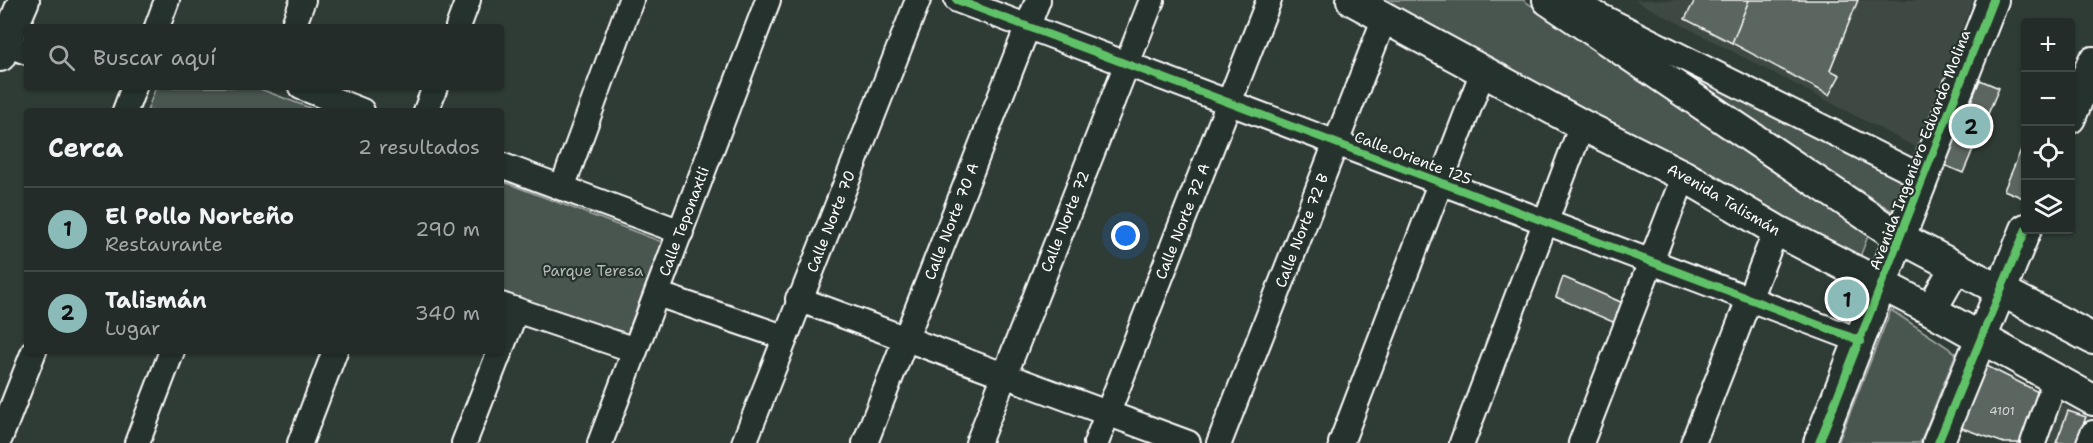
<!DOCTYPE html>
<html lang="es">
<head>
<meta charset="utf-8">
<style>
	:root { --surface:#232c28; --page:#2b3430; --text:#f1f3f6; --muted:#a3a7a8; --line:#404845; --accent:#8bbbb9 }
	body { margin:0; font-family:"Shantell Sans",sans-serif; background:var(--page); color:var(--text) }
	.controls { position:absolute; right:18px; top:18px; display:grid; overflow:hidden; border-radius:6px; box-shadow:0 2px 4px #0004 }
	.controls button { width:54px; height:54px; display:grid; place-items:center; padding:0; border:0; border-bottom:2px solid var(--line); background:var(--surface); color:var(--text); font:30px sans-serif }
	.you { position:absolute; left:1126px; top:236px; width:21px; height:21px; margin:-15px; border:4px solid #fff; border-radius:50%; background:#1a73e8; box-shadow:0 0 0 9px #1a73e833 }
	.badge { display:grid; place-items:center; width:39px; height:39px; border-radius:50%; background:var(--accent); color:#111; font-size:20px; font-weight:700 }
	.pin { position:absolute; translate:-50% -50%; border:3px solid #fff; box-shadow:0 2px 6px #0006 }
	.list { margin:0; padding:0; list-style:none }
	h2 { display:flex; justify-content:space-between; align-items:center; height:78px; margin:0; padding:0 24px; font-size:26px }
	h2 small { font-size:20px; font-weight:400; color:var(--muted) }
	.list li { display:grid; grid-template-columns:39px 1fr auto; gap:18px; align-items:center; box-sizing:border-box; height:84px; padding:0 24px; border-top:2px solid var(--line) }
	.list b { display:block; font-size:22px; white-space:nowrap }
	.list p { margin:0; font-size:20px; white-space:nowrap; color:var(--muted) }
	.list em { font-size:20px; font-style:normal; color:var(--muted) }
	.icon { flex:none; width:33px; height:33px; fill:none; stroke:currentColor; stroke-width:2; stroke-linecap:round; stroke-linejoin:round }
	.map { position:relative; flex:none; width:2093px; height:443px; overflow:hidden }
	.search { position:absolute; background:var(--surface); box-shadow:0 2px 4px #0004; left:24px; top:24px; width:480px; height:66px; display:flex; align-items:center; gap:15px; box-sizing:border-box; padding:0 21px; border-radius:6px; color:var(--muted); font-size:22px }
	.panel { position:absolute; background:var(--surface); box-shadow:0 2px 4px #0004; left:24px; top:108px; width:480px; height:246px; border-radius:6px }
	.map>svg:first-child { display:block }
</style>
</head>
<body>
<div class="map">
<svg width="2093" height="443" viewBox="0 0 2093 443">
	<rect width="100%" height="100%" fill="#2f3b35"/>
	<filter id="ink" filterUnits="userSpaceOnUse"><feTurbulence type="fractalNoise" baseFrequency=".0167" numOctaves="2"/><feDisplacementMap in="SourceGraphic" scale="12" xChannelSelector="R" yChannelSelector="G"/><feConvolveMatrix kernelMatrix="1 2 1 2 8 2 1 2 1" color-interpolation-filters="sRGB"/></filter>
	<g filter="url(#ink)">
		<!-- built -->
		<path fill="#3c4842" d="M1634,0H1973L1917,148Z
			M2052,399L2093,419V443H2036Z"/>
		<!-- green -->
		<path fill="#4a544f" stroke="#a4aaa7" stroke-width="1.5" d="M1374,0H1523L1868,236L1858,262Z
			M1683,61L1905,177L1892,211L1801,153L1689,75Z
			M156,87H255L318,111H147Z
			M501,181L662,242L625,339L501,292Z
			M1891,310L1956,353L1920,443H1838Z"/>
		<!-- building -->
		<path fill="#5b6661" stroke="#fff" stroke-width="1.5" d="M1695,0H1749L1732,43L1685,19Z
			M1749,0H1858L1830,70L1840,75L1829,95L1732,43Z
			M1980,80L1999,88L1963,173L1944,165Z
			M2026,138V193L2023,198L2004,190Z
			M1563,277L1630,306L1622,326L1556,297Z
			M1983,364L2046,396L2029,443H2004L1959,427Z
			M2068,411L2086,417L2076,443H2056Z"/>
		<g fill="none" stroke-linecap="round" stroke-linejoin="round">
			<!-- minor casing -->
			<g stroke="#fff" stroke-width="28">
				<g id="minor">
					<path d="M957,0L1861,341"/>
					<path d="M1568,0L1922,177"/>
					<path d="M157,27L167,0"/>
					<path d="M293,27L303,0"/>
					<path d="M458,27L468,0"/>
					<path d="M5,44L27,52"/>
					<path d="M301,87L362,111"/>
					<path d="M125,111L134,87"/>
					<path d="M426,111L435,87"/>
					<path d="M501,165L681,232"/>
					<path d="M562,188L631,0"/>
					<path d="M657,294L784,337"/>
					<path d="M798,299L1188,443"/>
					<path d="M501,305L635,350"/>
					<path d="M501,349L516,310"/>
					<path d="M0,438L34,351"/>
					<path d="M137,443L172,351"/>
					<path d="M300,443L335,351"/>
					<path d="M464,443L500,351"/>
					<path id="s1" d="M600,443L768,0"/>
					<path id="s2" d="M744,443L918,0"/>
					<path id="s3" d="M865,443L1038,0"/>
					<path id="s4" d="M978,443L1152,0"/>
					<path id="s5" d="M1096,443L1269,0"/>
					<path id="s6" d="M1219,443L1385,17"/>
					<path d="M1341,443L1483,71"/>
					<path d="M1462,443L1582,125"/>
					<path d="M1581,443L1684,176"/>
					<path d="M1693,443L1776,230"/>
					<path d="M2033,443L2055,381"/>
					<path d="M2089,443L2093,433"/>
				</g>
			</g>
			<!-- major casing -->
			<g stroke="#fff" stroke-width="34">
				<g id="major">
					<path id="s7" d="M1352,0L1582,125L1684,176L1776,230L1931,310L2093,400"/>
					<path d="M1548,0L1899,237L2093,339"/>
					<path d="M0,56L24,0"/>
					<path d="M2070,118L2093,62"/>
					<path d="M1931,310L1955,268"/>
					<path d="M1819,443L1993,0"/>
					<path d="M1938,443L2026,229"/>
				</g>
			</g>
			<!-- minor -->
			<use href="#minor" stroke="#26332d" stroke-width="24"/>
			<!-- major -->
			<use href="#major" stroke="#26332d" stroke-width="30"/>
			<!-- cycleway casing -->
			<g stroke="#26332d" stroke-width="11">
				<path id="cycleway" d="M957,0L1861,341
					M1819,443L1993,0
					M1938,443L2026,229"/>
			</g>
			<!-- cycleway -->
			<use href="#cycleway" stroke="#61c268" stroke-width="8"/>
		</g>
	</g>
	<g text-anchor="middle" stroke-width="4.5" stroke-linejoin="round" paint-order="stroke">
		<!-- number labels -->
		<g font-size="12" fill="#d6d9d8">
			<text x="2002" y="415">4101</text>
		</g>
		<!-- street labels -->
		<g font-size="15" fill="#fff" stroke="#26332d">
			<text transform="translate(1920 150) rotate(-69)" y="5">Avenida Ingeniero Eduardo Molina</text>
			<text transform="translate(1413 158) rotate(21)" y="5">Calle Oriente 125</text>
			<text dy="5" stroke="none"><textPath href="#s7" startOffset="422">Avenida Talismán</textPath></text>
			<text dy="5" stroke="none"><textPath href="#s2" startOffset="238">Calle Norte 70</textPath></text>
			<text dy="5" stroke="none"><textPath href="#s3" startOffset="238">Calle Norte 70 A</textPath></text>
			<text dy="5" stroke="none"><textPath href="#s5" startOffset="238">Calle Norte 72 A</textPath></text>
			<text dy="5" stroke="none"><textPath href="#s1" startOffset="237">Calle Teponaxtli</textPath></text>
			<text dy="5" stroke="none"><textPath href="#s4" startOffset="238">Calle Norte 72</textPath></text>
			<text dy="5" stroke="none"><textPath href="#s6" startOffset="228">Calle Norte 72 B</textPath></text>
		</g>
		<!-- park labels -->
		<g font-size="15" fill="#b7bbb9" stroke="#26332d">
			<text x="593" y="276">Parque Teresa</text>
		</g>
	</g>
</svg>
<div class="controls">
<button>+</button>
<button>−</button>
<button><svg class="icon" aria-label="locate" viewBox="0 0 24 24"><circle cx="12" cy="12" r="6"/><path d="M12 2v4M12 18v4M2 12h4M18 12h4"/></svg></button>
<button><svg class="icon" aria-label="layers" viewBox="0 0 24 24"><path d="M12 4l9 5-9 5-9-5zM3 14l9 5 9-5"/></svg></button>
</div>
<div class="you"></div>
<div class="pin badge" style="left:1847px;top:299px">1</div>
<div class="pin badge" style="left:1971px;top:126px">2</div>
<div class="search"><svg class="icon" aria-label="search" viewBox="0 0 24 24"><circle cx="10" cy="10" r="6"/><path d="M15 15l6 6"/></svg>Buscar aquí</div>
<section class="panel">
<h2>Cerca<small>2 resultados</small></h2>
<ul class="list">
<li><span class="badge">1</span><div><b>El Pollo Norteño</b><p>Restaurante</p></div><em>290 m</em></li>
<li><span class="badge">2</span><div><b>Talismán</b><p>Lugar</p></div><em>340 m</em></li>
</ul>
</section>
</div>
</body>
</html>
